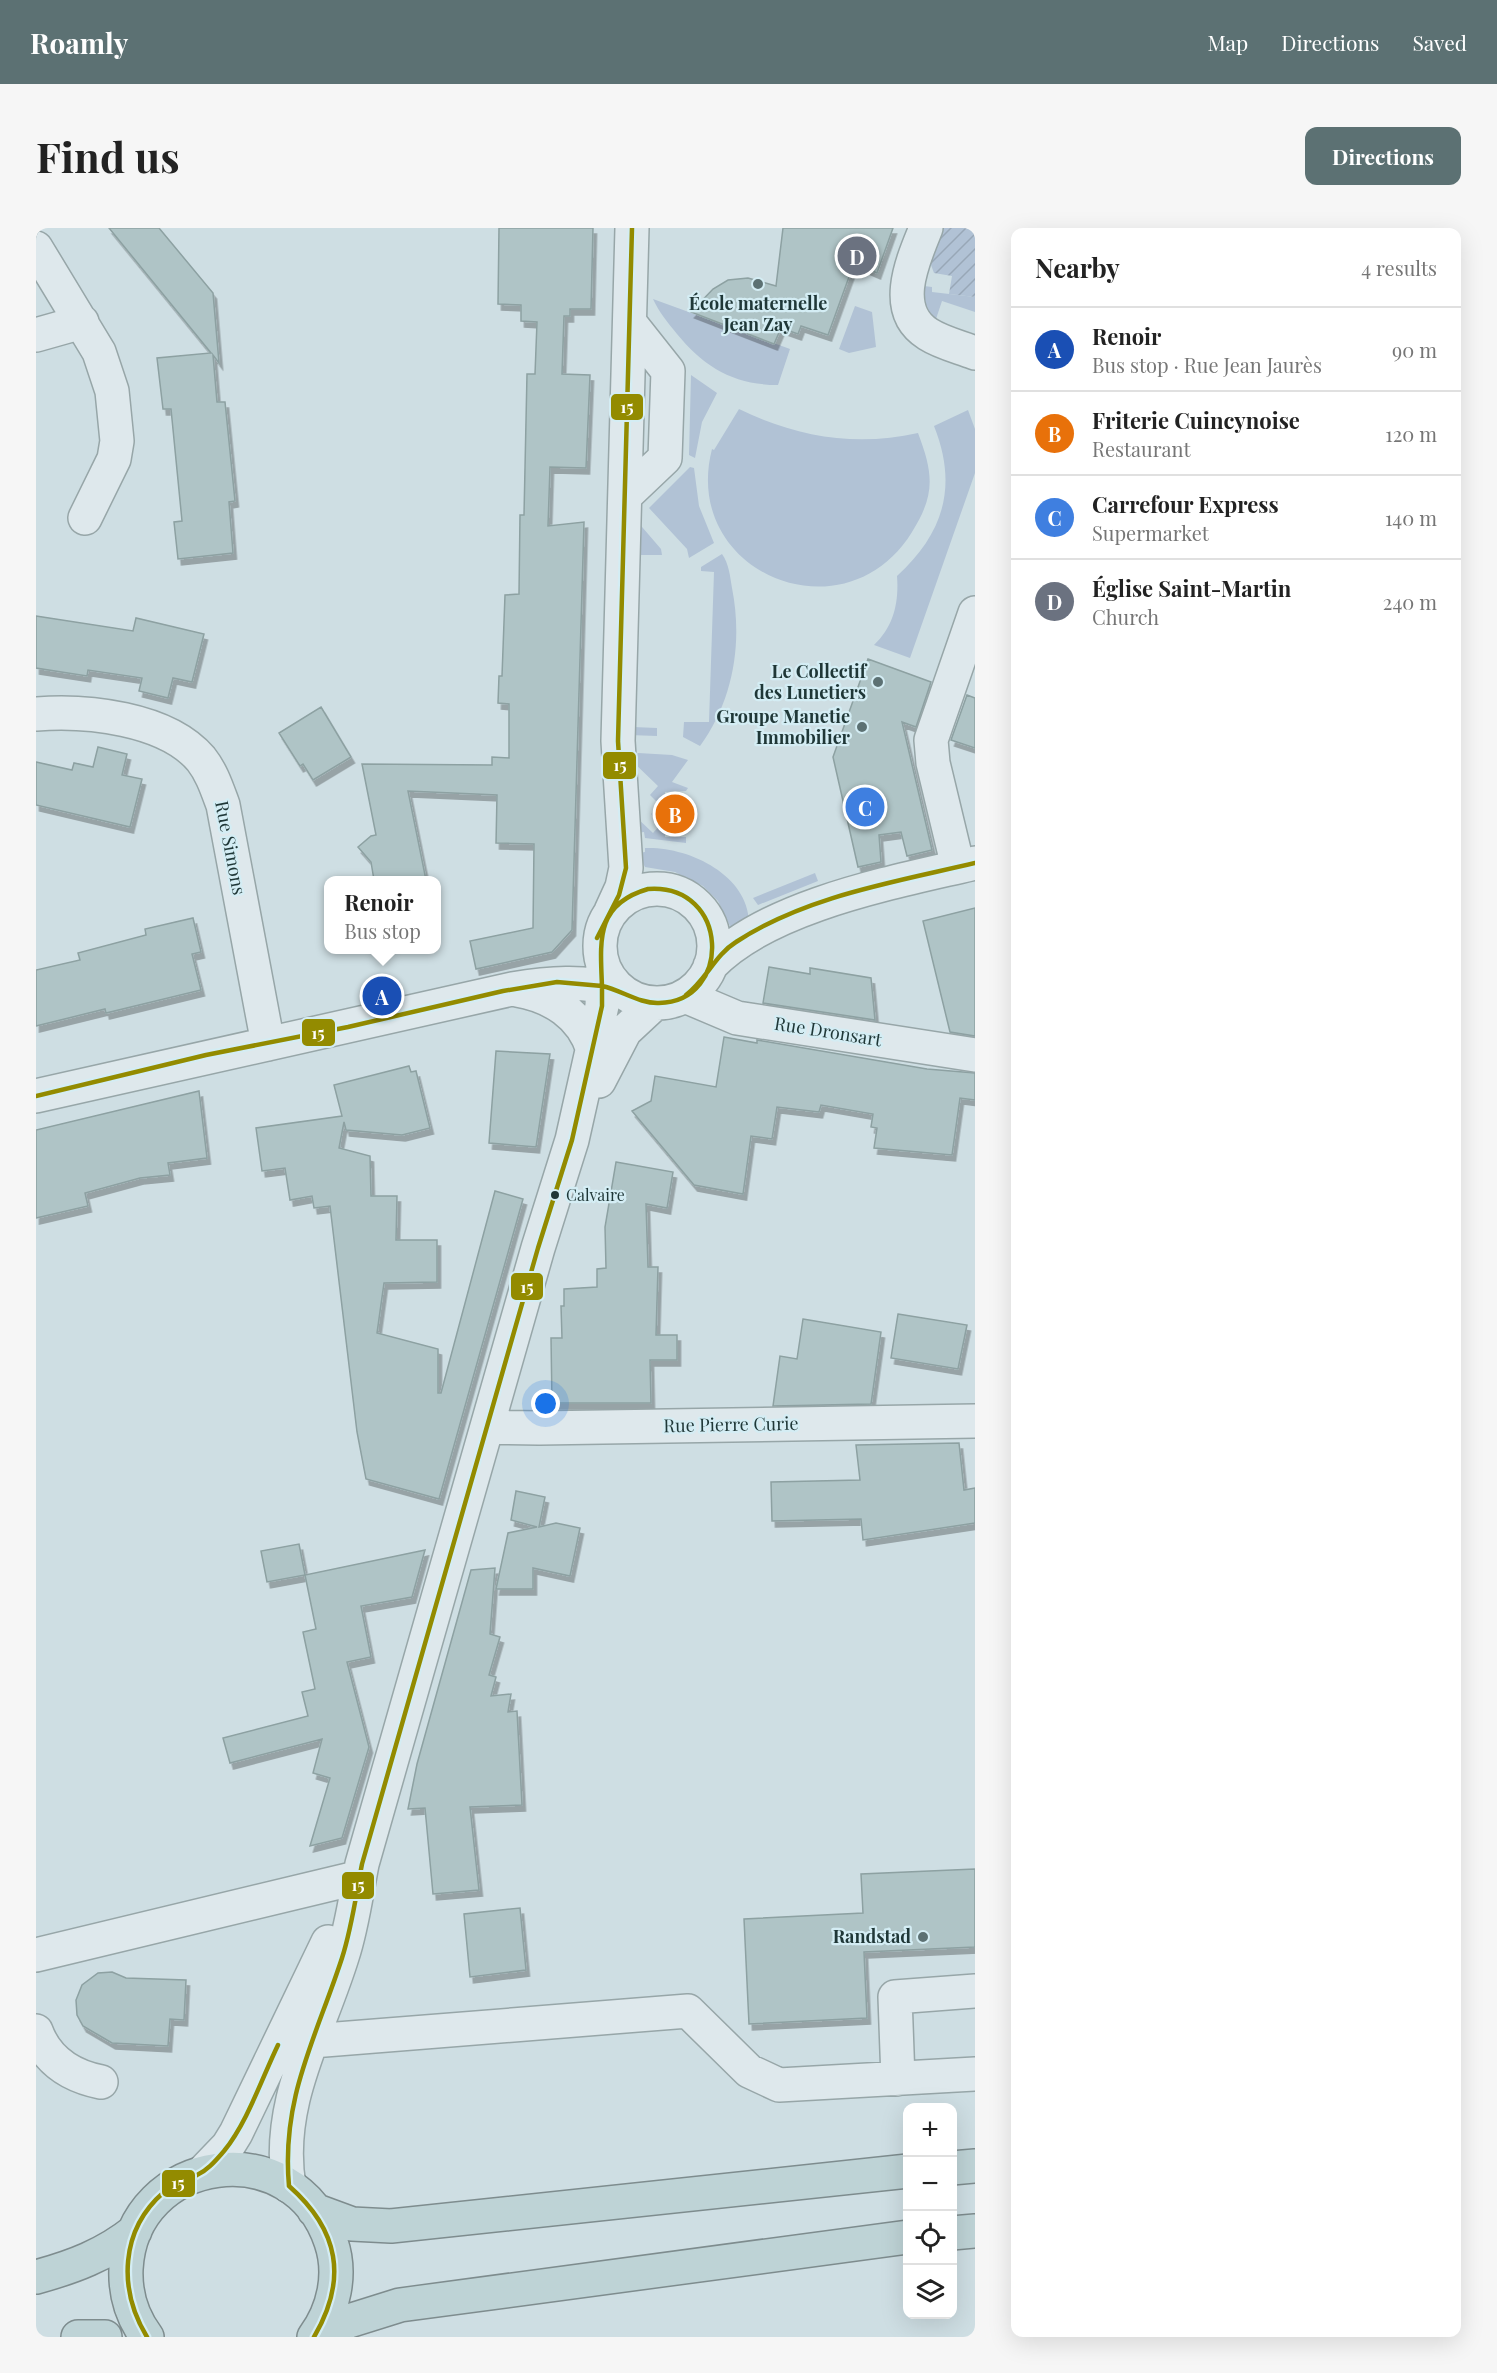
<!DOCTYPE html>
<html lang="en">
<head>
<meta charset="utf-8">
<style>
	:root { --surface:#fff; --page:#f6f6f6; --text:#222; --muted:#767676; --line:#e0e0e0; --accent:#5c7173 }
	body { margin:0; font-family:"Playfair Display",serif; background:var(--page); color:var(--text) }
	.controls { position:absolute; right:18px; bottom:18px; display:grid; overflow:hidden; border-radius:12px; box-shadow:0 6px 24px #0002 }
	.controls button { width:54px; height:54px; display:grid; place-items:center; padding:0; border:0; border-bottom:2px solid var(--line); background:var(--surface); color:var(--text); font:30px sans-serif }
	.you { position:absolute; left:510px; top:1176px; width:21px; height:21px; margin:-15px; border:4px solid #fff; border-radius:50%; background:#1a73e8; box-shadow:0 0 0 9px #1a73e833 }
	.badge { display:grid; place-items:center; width:39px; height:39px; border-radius:50%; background:var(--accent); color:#fff; font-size:20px; font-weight:700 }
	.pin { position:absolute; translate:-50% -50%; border:3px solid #fff; box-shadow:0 2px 6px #0006 }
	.popup { position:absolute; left:288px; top:648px; width:117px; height:78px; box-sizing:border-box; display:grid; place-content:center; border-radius:12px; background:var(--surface); filter:drop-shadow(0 2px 4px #0005); font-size:20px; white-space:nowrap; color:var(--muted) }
	.popup b { font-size:22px; color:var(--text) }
	.popup::after { content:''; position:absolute; left:50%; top:100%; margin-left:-12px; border:12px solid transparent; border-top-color:var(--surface) }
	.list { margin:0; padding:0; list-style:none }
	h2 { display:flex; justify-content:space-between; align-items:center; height:78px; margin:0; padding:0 24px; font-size:26px }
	h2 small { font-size:20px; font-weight:400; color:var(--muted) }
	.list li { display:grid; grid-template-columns:39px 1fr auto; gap:18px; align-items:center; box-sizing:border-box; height:84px; padding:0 24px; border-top:2px solid var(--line) }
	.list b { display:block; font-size:22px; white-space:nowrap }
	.list p { margin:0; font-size:20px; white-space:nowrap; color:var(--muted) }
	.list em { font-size:20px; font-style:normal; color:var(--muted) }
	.icon { flex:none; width:33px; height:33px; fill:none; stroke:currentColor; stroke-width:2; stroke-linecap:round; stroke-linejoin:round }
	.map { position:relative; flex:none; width:939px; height:2109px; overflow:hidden; border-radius:12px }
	header { display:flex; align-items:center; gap:36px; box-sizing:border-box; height:84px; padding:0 30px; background:var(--accent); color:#fff }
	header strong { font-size:28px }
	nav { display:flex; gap:33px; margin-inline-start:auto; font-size:21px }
	.intro { display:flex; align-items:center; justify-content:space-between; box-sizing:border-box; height:144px; padding:0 36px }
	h1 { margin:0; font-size:42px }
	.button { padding:15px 27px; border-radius:12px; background:var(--accent); color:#fff; font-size:21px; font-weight:700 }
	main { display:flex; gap:36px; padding:0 36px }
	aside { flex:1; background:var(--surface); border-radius:12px; box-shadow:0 6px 24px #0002 }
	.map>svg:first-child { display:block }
</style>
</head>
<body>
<header>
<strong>Roamly</strong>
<nav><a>Map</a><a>Directions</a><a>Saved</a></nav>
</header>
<div class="intro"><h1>Find us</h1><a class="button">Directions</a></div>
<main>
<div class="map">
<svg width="939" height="2109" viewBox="0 0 939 2109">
	<defs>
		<pattern id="garden-furrows" width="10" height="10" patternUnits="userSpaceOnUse" patternTransform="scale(1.5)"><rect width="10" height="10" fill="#b1c2d5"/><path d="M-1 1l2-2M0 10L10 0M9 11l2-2" fill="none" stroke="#98a7b7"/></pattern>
		<filter id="shadow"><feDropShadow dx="3.5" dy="6" stdDeviation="0" flood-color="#0004"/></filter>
	</defs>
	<rect width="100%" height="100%" fill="#cedee3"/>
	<!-- green -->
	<path fill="#b1c2d5" d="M880,57L896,59V64L939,69V84L906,73L897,100Z
		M617,71L754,121L742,157C698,157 668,139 641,106C632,95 623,84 617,71Z
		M819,78L836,84L840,119L813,125L803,121Z
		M655,147L681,165L666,194L659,230L653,227Z
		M703,181C760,209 820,219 882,205C898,247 899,267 876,304C809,413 644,345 676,221L678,222Z
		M932,182L939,201V245L874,430L838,417C858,398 863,374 861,348C908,305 922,258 898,198Z
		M654,239L658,240L663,278L678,315L653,330L651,321L613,280Z
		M600,292L625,321L626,327H603L597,499L621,500V508L593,507Z
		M686,326C693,336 694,348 696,360C707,415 697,473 664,518L647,509L648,494H673L678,344L665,343V339Z
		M602,525L636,527L652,532L636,554L652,560L650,563L629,564V609H650V615L609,610L608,604L601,605L600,589L617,605L625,596L615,586L624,577L614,567L622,558L595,532Z
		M609,620C651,618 712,646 713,694L699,699L694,698L682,673L667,658L639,644L609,639L602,625L609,624Z
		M779,645L782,653L722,677L717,670Z"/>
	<!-- garden -->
	<path fill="url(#garden-furrows)" d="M903,0H939V69L913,66L916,48L898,45L892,29Z"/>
	<!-- building -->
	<path fill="#afc4c6" stroke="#8da1a2" stroke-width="1.5" filter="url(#shadow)" d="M73,0H123L177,65L183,135L177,127L181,174H189L199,273L193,274L197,325L142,331L138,294L146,293L135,181H127L121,130L175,125Z
		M463,0H557L555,81H534V88H528L526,146L554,147L550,240L514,239L512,298L548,294L536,702L516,724L440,741L434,713L497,700L498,616L460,615L461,567L372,563L390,652H338L335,634L322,619L335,608L340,607L326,536L456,537V529L473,530V476L462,475L463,448H466L469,367L483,366L484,287H488L491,146H499L501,94L485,93V77L462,76Z
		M747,0H857L841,45L818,35L792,107L765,98L762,106L745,100L738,116L655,84L677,61L692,52L712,50L740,58Z
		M0,388L97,403L100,390L168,406L156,454L137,450L132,470L103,463L106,450L52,442L51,448L0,440Z
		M832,431L895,454L880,499L866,494L896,622L871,628L865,604L843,607L845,634L822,639L797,529Z
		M931,467L939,470V520L915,512Z
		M285,479L315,529L277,552L267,536L264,538L243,505Z
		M62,519L91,526L86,547L106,551L94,599L0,577V534L36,542L38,535L57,539Z
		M939,680V808L914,804L887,693Z
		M157,690L165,724L156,726L165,762L70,785L69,781L0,798V742L44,732L42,725L110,707L109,701Z
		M733,739L774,746V740L835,750L839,792L727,775Z
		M688,809L721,815V812L891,841L939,845V872L924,870L916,927L838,920L841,900L835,899L837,886L785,877L783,884L741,879L736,911L715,908L707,966L658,957L596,883L615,873L619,848L680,859Z
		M460,823L514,826L500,919L453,915Z
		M373,838L375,844L380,843L394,900L366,907L310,902L308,894L303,920L334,928L335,968H361L360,1012H401V1054L348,1055L341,1105L402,1121V1165H405L459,963L487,971L403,1271L330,1251L321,1204L294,978L278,980L276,968L254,972L249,940L226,943L220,900L306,888L298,857Z
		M163,863L171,930L132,935L134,947L104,950L49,965L52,978L0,990V902Z
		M580,934L637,944L631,980L610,976L612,1039H622L620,1107H641V1132H614L615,1175H516L515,1110H526L525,1078H528V1061L561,1059V1041L570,1040L569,999Z
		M862,1086L931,1097L922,1141L855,1130Z
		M767,1091L845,1104L835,1176L737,1178L744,1128L761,1131Z
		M923,1215L928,1262L939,1260V1295L827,1312L825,1291L736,1293L735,1254L824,1252L820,1217Z
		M480,1263L509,1269L503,1299L520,1295L544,1300L534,1348L497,1340V1361H460L472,1305L501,1299L475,1292Z
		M263,1316L269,1347L231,1354L225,1323Z
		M389,1322L376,1369L325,1378L335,1429L311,1434L333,1519L306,1610L274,1618L294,1550L277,1545L286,1511L194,1535L187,1510L272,1488L266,1464L279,1461L267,1404L280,1401L269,1347Z
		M459,1340L454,1406L464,1409L453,1447L460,1449L455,1468L475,1466L472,1484L481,1483L486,1577L434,1579L443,1662L397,1666L389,1580L372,1581L381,1536L435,1342Z
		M939,1641V1719L828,1724L831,1790L713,1796L708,1691L827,1685L825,1646Z
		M484,1680L490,1742L434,1749L428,1686Z
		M76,1744L90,1750L150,1752L148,1792L134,1791L132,1818L76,1815L47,1798L41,1787L40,1772L46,1757L62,1745Z"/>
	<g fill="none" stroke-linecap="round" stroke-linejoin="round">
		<!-- minor casing -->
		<g stroke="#97a6a8" stroke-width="36">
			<path id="minor" d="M890,0C877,32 854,82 892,106C906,115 924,119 939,125
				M0,20L63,124L76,163L81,213L78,231L49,290
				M0,107L46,94
				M589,268L629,230L632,143L594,95
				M0,486C50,482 130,490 165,531C176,545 181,561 187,577L232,816
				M922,639L897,535L895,512L939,385
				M564 718a57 57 0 1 1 114 0a57 57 0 1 1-114 0Z
				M575,683L586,659L590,640L582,513L596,0
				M674,738C732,677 859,654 939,635
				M481,762C516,768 546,787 557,822
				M649,768L701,790L939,827
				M563,853L589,803L619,775
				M0,868L476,761C513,755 547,752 584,762
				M451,1199L503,1200L939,1193
				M0,1727L320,1650
				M0,1803C11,1833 35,1848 65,1854
				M276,1813L652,1783L713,1843L743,1857L939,1846
				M862,1851L859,1769L939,1763
				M167,1944L192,1918L200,1905L292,1714
				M253,1958C239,1876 282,1806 306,1729C316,1699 320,1667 326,1636L502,1020L536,912L566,778L567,738"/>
		</g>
		<!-- highway casing -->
		<g stroke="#7e8c8e" stroke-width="36">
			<path id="highway" d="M916,1940L939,1938
				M278,1982L316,1996L355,1998L872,1943
				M916,2005L939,2003
				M0,2049C37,2039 69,2027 99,2003
				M42,2109H69
				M111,2109C96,2089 89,2065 90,2041C96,1925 259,1903 295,2014C306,2046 298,2082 278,2109
				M281,2109L313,2093L364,2077L872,2009"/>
		</g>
		<!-- minor -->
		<use href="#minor" stroke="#dee8ec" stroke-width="33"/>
		<!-- highway -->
		<use href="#highway" stroke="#bed3d6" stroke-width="33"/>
		<!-- bus-1 casing -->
		<g stroke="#d4edf4" stroke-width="9">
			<path id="bus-1" d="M612,661C694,655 697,774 623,775C604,776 585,762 566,758C564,711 560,676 612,661Z
				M561,710L583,667L590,640L582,513L596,0
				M650,767C670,752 679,727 700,714C770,668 859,654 939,635
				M0,868L170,827L312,799L467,763L521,754L566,758
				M253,1958C245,1870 280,1810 306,1730C316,1699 320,1667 326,1636L502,1020L536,912L566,778V758
				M253,1958C303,2002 312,2051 278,2109
				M111,2109C82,2061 84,2002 128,1964C137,1956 150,1953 161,1947C172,1942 180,1932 188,1923C211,1895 226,1850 242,1817"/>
		</g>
		<!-- bus-1 -->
		<use href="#bus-1" stroke="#938b00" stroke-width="4.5"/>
	</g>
	<!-- markers -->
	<g fill="#5c7173" stroke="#d4edf4" stroke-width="2">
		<circle cx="722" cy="56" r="6"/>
		<circle cx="842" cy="454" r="6"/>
		<circle cx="826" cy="499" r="6"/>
		<circle cx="887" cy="1709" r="6"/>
	</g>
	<circle fill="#1f3737" stroke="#d4edf4" stroke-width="2" cx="519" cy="967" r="5"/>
	<g text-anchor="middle" stroke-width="4.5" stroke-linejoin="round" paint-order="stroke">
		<!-- bus labels -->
		<g font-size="16" fill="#1f3737" stroke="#d4edf4" text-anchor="start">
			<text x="530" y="973">Calvaire</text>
		</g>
		<!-- poi labels -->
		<g font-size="18" font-weight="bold" fill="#1f3737" stroke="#d4edf4" text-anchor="end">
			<text x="722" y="82" text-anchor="middle">École maternelle<tspan x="722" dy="21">Jean Zay</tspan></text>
			<text x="830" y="450">Le Collectif<tspan x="830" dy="21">des Lunetiers</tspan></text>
			<text x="814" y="495">Groupe Manetie<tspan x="814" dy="21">Immobilier</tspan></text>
			<text x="875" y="1715">Randstad</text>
		</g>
		<!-- street labels -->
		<g font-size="18" fill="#1f3737" stroke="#d4edf4">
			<text transform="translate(194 620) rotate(79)" y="6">Rue Simons</text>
			<text transform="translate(792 804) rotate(9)" y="6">Rue Dronsart</text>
			<text transform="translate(695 1197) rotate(-1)" y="6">Rue Pierre Curie</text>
		</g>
	</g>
	<g stroke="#d4edf4" stroke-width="2">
		<rect x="574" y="165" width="34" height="28" rx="6" fill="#938b00"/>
		<rect x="566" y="523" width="35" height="29" rx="6" fill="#938b00"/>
		<rect x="265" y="790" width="35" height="29" rx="6" fill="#938b00"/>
		<rect x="474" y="1044" width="34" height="29" rx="6" fill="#938b00"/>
		<rect x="305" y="1643" width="34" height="29" rx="6" fill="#938b00"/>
		<rect x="125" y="1941" width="35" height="29" rx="6" fill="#938b00"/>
	</g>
	<g font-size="16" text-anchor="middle" font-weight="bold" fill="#fff">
		<text x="591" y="185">15</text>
		<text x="584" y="543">15</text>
		<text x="282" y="811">15</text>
		<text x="491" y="1065">15</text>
		<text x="322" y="1663">15</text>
		<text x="142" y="1961">15</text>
	</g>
</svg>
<div class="controls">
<button>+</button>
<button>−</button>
<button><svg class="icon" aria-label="locate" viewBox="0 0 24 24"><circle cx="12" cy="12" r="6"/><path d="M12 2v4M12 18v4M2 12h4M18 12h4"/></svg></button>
<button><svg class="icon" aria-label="layers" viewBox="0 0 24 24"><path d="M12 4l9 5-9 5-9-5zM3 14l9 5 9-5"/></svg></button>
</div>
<div class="you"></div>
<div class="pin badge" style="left:346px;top:768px;background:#1a4fb4">A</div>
<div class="popup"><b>Renoir</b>Bus stop</div>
<div class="pin badge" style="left:639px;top:586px;background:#e8710a">B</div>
<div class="pin badge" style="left:829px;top:579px;background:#3f7fe0">C</div>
<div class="pin badge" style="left:821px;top:28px;background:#6b7280">D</div>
</div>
<aside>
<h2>Nearby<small>4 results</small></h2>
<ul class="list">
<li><span class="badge" style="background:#1a4fb4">A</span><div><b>Renoir</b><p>Bus stop · Rue Jean Jaurès</p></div><em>90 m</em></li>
<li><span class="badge" style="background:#e8710a">B</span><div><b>Friterie Cuincynoise</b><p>Restaurant</p></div><em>120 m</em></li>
<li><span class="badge" style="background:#3f7fe0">C</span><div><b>Carrefour Express</b><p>Supermarket</p></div><em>140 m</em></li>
<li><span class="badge" style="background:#6b7280">D</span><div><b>Église Saint-Martin</b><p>Church</p></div><em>240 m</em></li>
</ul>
</aside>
</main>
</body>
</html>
